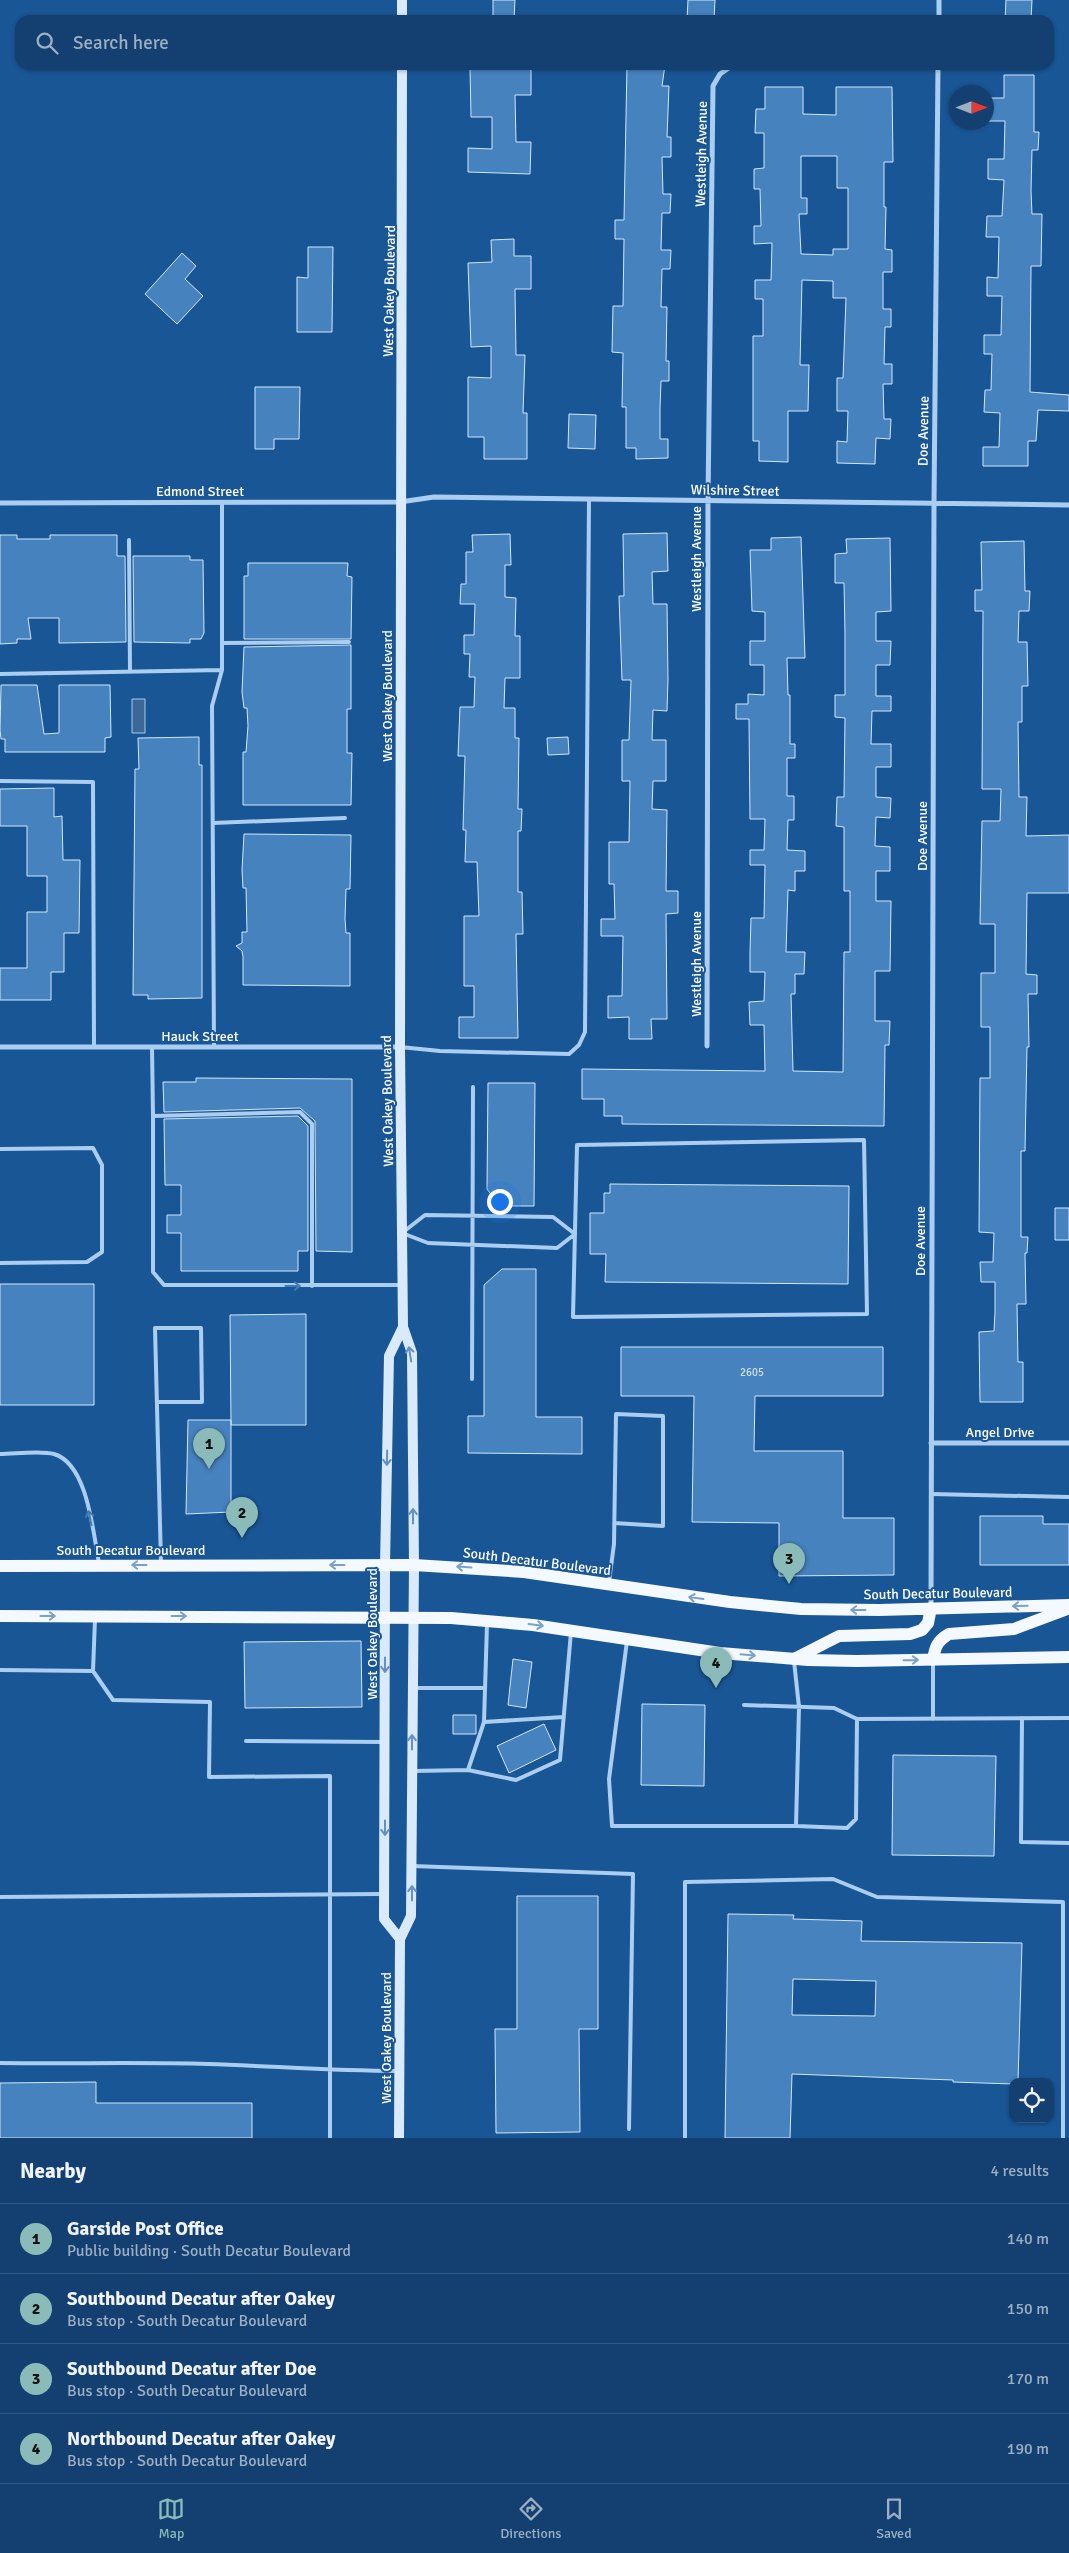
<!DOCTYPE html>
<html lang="en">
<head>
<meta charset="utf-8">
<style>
	:root { --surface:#134070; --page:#1c4775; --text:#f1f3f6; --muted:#9dafc3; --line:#325983; --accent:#8bbbb9 }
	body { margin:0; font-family:Signika,sans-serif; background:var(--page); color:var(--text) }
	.controls { position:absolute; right:15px; bottom:15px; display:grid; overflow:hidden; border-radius:10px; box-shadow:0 1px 4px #0004 }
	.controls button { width:45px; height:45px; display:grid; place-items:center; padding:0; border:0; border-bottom:1px solid var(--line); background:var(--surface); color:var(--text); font:25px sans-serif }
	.compass { position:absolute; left:949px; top:85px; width:45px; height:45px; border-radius:50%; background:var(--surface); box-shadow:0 1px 4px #0004; rotate:90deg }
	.you { position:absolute; left:499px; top:1201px; width:18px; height:18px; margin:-12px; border:4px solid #fff; border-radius:50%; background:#1a73e8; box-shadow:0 0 0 8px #1a73e833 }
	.badge { display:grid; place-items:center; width:32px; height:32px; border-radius:50%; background:var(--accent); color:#111; font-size:16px; font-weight:700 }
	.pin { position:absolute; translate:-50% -41px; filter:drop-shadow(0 1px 2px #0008) }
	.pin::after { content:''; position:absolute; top:26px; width:18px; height:15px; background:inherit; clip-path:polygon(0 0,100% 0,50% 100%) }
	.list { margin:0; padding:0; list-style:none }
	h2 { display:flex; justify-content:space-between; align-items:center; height:65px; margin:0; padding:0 20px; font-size:21px }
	h2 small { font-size:16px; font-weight:400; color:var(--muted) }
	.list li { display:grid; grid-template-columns:32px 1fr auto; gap:15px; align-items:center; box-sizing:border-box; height:70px; padding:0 20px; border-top:1px solid var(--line) }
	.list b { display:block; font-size:19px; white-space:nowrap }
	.list p { margin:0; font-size:16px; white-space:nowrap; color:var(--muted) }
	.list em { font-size:16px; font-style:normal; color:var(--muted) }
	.icon { flex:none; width:28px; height:28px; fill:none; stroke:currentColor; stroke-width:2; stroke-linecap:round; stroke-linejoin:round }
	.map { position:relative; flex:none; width:1069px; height:2138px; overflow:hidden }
	.search { position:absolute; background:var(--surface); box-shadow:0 1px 4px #0004; left:15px; right:15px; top:15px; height:55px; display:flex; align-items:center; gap:12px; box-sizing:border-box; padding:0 18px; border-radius:15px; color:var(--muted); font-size:19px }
	.sheet { height:345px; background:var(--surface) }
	nav { display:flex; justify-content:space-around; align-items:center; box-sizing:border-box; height:70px; border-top:1px solid var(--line); background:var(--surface); font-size:14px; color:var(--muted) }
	nav a { display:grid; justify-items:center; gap:2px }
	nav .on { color:var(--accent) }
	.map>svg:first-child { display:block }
</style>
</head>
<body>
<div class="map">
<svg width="1069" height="2138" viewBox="0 0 1069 2138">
	<rect width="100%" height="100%" fill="#195695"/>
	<!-- water -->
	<path fill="#3c6895" stroke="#9ecaf2" d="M132,699H145V733H132Z"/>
	<!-- building -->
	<path fill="#4682be" stroke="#d2e7fb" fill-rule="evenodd" d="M493,0H515L514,20H493Z
		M688,0H715L714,20H687Z
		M1006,0H1032L1031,20H1005Z
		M627,65H665L662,86H669L667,137H671V157H662L663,194H671L670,213H662L661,250H671L670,269H662L661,307H667L666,361H669V381H661L660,408V439H668V458L636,459V448H626V407H622L623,353L612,352L613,306H623L624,239H615V220H624Z
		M531,67V95H515L516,142H531L530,174L468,172V148L492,149V117H471L470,68Z
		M1004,75H1034V132H1039L1038,150H1032L1031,191L1032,214H1042L1041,266H1031L1030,392L1069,395V411L1038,410L1036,441H1028V466H983V447H999L1000,413L984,412L985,390H991L992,354H984V335H1001L1002,296H987V277L998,278L999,237H986L987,216H1002L1004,180L988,179V159H1004L1005,121H988V98H1004Z
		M765,87H803V114L836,115V87H892L893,162H884V207H886L885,249L892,250V272H883V309H891V327H885L884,364H892V384H883L884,419H891L890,439L876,438L875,464L837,463V441L847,442L848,411H837V378H843L846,298H833V281L802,280L800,365H809L808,411H788V462L759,461V441H753V336H763V299H755V280H771L772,243L754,244V226H761L760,189H754V169L764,168V133H755L756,109H765ZM801,156H837V188H848V249H833V255L801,254L799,214H807V198H801Z
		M514,239V256H531V289H515L516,355H525L523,413H527V459H484V437H468V377L491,378V346L471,347L468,263L492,262L491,240Z
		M308,247H333L332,332H297V277L308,278Z
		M182,253L196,266L185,279L203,296L177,324L145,294Z
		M255,387H300L299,439H274V449H255Z
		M569,414L596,415L595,449L568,448Z
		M667,533L668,571L652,572L653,604H667L668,679L667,711L653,710L652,740H666V781H653L652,809L667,810L666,891H678V913L666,914L667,1019H651L652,1039H629V1017L608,1018V996H622L623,936H601V919H615L614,884H609V842H629L630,781H622V740H629L631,680H622L619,596H624L623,534Z
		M510,534L511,565H505V597L516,598L515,636H520V678H505L504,708H515V738H519L518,809H522L521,831H518V892H522L523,934H516L518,1038H459V1017H474V986H464V916H479L477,862H465L466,830H463L465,756H458L460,707H474L475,677H469L470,654H464V635H474L475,604H460L461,584H466V552H473L472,535Z
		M0,535H17V539H50V535H117V556H125L126,642L59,643V618H28L31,639H17V643L0,644Z
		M801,537L805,658H787L788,695H790V744H795V758H787V796H794V820H788L787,850L805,851V871H795V891L788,890L786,952H805L804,974H795V994H791L793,1071L843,1072L844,952H850V891H844V827L836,826L837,797H844L845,718L835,717V695H845V634L844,583H835V554L847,553L846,539L890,538L891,611L876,612V641H891L890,665H876V696H891V711H872L871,744H891V767H876V797L891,798L890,818L876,817L875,846L890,847V871H876V901H891L890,971H875V1021H890L889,1045H885L884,1126L622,1124V1116H604V1099H582V1069L765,1071L764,1025H750L749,1002L764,1001L765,972H750V952L751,918H764L765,865H750V850H764L765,819H750L749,719H736V704H748V694L764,695V665H750V641H765V612L752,611L750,550H771V538Z
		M1024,541L1025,591H1030L1029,611H1019L1018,642H1027L1028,686H1022V722H1018L1019,797H1027L1026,836L1069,835V893H1027L1026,974L1037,975V994H1028L1029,1047H1027L1025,1151H1021V1237H1028L1027,1253H1025L1026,1304H1017L1018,1362H1023V1402H980L979,1332L994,1331L995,1312V1282H981L980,1262H993L994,1233L979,1232L980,1078H990V1027H981V973H995V924H980L982,821H1000L1001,789H982L983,611H975V590H982L981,542Z
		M133,556H190V560H203L204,633L201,639H190V643L134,642Z
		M248,563H348L347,576L352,577L351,639H244V576H248Z
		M351,645V709H347V753H352L351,805H243V752H246L248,726L247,708H244L242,692L244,647Z
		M1,685H37L44,734L59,733V685H110L111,737L105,738V752H5V739H1L0,730Z
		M199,737V765H202V998L148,999V995H133L135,769H139L138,738Z
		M568,737L569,754L548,755L547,738Z
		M54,788V817L62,816L63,860H80L79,933H64V972H51V1000H0V968H27V912H47V876H27V826H0V789Z
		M244,834L351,835L350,889H346L345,919L346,933H350V986L243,985V957L242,951L236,946L242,943V932H247L246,888H243L242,870Z
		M196,1078L352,1079V1252L316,1251L315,1121L300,1108L164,1112L163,1082H196Z
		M488,1083H535L534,1206H499L487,1189Z
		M298,1116L308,1126V1251H298V1271H181V1233H167V1215H181V1185H165L164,1119Z
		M610,1184L849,1186L848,1284L605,1282L606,1254H590V1213H604V1193H610Z
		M1055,1208H1069V1240H1055Z
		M502,1269H536V1417H582V1454L468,1453V1416H484V1285Z
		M0,1284H94V1405H0Z
		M306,1314V1425H231L230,1315Z
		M621,1347H883V1396H755L754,1451H843V1518H894V1575L779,1576V1523L692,1522L694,1396H621Z
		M188,1420H231V1512L186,1514Z
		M980,1516H1043V1524H1069V1565H980Z
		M361,1641L362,1707L245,1708L244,1642Z
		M513,1659L532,1662L526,1708L508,1705Z
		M642,1704L705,1705L704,1786L641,1785Z
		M453,1715H476V1734H453Z
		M544,1724L556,1750L509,1773L497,1746Z
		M893,1755L996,1756L994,1856L892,1855Z
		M517,1896H598V2029H579L580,2132L496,2133L495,2029H517Z
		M728,1914L794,1915L793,1919L862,1921L861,1941L1022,1943L1018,2082H1013V2084L953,2082V2080L792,2074L790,2138H725ZM793,1979L876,1981L875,2016L792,2015Z
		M96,2082V2103H252V2138H0V2083Z"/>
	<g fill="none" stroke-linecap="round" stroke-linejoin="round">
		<!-- service -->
		<path stroke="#abcef0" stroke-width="4" d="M129,540L130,671
			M222,643L349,642
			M0,674L222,670V502
			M0,781L93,782L94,1047
			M213,823L345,818
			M152,1047L153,1116
			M214,1047L212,706L222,670
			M400,1047L440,1051L569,1054L579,1045L585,1032L589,499
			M864,1140L867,1314L573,1317L577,1145Z
			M0,1149L93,1148L102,1165V1252L87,1262L0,1263
			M425,1215L553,1217L575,1234L557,1248L428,1243L402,1233Z
			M312,1286V1124L300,1112L153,1116V1272L164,1285H401
			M472,1379L473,1087
			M157,1402H202L201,1328H155L161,1563
			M0,1454C14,1454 41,1450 54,1454C88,1464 93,1533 99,1563
			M931,1494L1069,1497
			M609,1582L614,1544L616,1414L663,1416V1526L614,1523
			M95,1619L93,1671L113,1700L210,1702L209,1777L330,1776V2138
			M487,1624L484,1722L564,1717
			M627,1641L609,1779L612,1826H796L799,1707L794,1661
			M933,1662V1719
			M0,1670L93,1671
			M415,1688H485
			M744,1705L834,1708L857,1719L1069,1718
			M1022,1718L1021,1842L1069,1843
			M246,1741L383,1742
			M468,1770L484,1722
			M413,1771L468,1770L516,1780L560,1760L571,1632
			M796,1826L847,1828L856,1819L857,1719
			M412,1866L633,1874L629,2129
			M0,1897L382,1894
			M0,2063C69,2064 139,2062 208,2064C271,2066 334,2071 397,2071
			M685,2138V1882L833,1879L877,1897L1063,1902V2138"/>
		<!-- minor -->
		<path stroke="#abcef0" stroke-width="5" d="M939,20V0
			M0,503L400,502L434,497L1069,505
			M707,1046L708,501L713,86L720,74L733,65
			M0,1047H400
			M931,1443H1069
			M931,1608L934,504L938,65"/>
		<!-- secondary -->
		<path stroke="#d9eafb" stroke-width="10" d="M402,0V20
			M400,1939L384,1919L385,1565L389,1356L403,1327
			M399,2138L400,1939L411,1916L414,1565L412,1353L403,1327L400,1047L402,65"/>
		<!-- primary -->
		<path stroke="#f4f9ff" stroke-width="12" d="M0,1566L414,1565L524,1572L730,1602L801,1609L879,1610L1069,1605
			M0,1616L451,1618L533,1625L720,1653L808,1660L857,1661L1069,1657
			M794,1659L839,1636L910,1634L922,1630L928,1623L931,1608
			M933,1660C935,1647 937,1641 949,1634L1014,1629L1067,1609"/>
	</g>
	<!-- one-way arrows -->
	<defs><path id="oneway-shaft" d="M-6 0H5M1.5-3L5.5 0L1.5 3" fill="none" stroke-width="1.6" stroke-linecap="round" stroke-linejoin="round" transform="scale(1.25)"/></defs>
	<g stroke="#457ab0">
		<use href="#oneway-shaft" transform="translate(293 1286)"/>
		<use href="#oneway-shaft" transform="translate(90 1518) rotate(-102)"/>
	</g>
	<g stroke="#6691be">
		<use href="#oneway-shaft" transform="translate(410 1354) rotate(-99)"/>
		<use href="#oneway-shaft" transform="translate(387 1458) rotate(91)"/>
		<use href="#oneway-shaft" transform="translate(413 1516) rotate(-90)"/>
		<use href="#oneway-shaft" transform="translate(385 1665) rotate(90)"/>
		<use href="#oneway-shaft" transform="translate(412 1742) rotate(-90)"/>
		<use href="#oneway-shaft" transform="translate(385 1828) rotate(90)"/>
		<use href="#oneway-shaft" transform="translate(412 1893) rotate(-90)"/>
	</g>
	<g stroke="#7c9fc5">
		<use href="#oneway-shaft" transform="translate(139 1565) rotate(180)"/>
		<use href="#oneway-shaft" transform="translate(337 1565) rotate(180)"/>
		<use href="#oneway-shaft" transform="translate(464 1567) rotate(-176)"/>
		<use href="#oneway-shaft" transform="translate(696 1598) rotate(-172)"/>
		<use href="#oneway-shaft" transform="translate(1020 1606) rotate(179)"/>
		<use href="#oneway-shaft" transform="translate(858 1610) rotate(180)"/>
		<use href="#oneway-shaft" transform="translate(48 1616)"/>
		<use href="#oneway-shaft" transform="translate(179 1616)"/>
		<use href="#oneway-shaft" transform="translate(536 1625) rotate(7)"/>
		<use href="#oneway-shaft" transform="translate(748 1655) rotate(5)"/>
		<use href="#oneway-shaft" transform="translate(911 1660) rotate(-1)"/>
	</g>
	<g text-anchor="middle" stroke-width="4" stroke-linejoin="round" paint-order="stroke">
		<!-- number labels -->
		<g font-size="11" fill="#d1e0ef">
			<text x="752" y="1376">2605</text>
		</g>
		<!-- street labels -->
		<g font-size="14" fill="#fff" stroke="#195695">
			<text transform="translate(701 154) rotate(-89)" y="5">Westleigh Avenue</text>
			<text transform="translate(389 291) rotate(-89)" y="5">West Oakey Boulevard</text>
			<text transform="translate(923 431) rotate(-89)" y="5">Doe Avenue</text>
			<text transform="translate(735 490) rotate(1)" y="5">Wilshire Street</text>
			<text x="200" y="496">Edmond Street</text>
			<text transform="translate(696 559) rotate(-90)" y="5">Westleigh Avenue</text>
			<text transform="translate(387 696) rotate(-90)" y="5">West Oakey Boulevard</text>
			<text transform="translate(922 836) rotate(-90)" y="5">Doe Avenue</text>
			<text transform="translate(696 964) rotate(-90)" y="5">Westleigh Avenue</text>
			<text x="200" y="1041">Hauck Street</text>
			<text transform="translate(387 1101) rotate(-91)" y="5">West Oakey Boulevard</text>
			<text transform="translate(920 1241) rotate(-90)" y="5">Doe Avenue</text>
			<text x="1000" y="1437">Angel Drive</text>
			<text x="131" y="1555">South Decatur Boulevard</text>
			<text transform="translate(537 1561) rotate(7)" y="5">South Decatur Boulevard</text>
			<text transform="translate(938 1593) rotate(-1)" y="5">South Decatur Boulevard</text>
			<text transform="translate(372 1634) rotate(-90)" y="5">West Oakey Boulevard</text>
			<text transform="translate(386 2038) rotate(-90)" y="5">West Oakey Boulevard</text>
		</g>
	</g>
</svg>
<div class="controls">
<button><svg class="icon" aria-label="locate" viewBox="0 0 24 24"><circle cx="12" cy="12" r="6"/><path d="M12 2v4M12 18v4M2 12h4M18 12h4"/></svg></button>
</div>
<svg class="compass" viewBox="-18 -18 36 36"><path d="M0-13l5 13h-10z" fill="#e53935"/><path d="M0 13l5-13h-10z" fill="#9dafc3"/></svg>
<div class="you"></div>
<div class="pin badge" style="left:209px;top:1469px">1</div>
<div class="pin badge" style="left:242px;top:1538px">2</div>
<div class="pin badge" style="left:789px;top:1584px">3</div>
<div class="pin badge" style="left:716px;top:1688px">4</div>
<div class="search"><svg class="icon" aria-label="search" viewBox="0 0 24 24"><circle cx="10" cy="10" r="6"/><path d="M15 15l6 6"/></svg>Search here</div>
</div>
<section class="sheet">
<h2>Nearby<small>4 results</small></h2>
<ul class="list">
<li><span class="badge">1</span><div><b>Garside Post Office</b><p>Public building · South Decatur Boulevard</p></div><em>140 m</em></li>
<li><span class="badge">2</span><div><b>Southbound Decatur after Oakey</b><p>Bus stop · South Decatur Boulevard</p></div><em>150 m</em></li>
<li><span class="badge">3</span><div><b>Southbound Decatur after Doe</b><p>Bus stop · South Decatur Boulevard</p></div><em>170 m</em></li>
<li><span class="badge">4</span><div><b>Northbound Decatur after Oakey</b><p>Bus stop · South Decatur Boulevard</p></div><em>190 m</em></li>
</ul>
</section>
<nav>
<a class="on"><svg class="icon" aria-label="map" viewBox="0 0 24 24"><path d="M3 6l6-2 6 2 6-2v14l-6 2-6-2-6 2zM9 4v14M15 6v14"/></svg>Map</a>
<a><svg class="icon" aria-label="directions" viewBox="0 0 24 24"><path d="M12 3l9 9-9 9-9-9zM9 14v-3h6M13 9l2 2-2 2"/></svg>Directions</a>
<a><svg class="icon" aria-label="saved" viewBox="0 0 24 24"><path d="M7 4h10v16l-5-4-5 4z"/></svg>Saved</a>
</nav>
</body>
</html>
